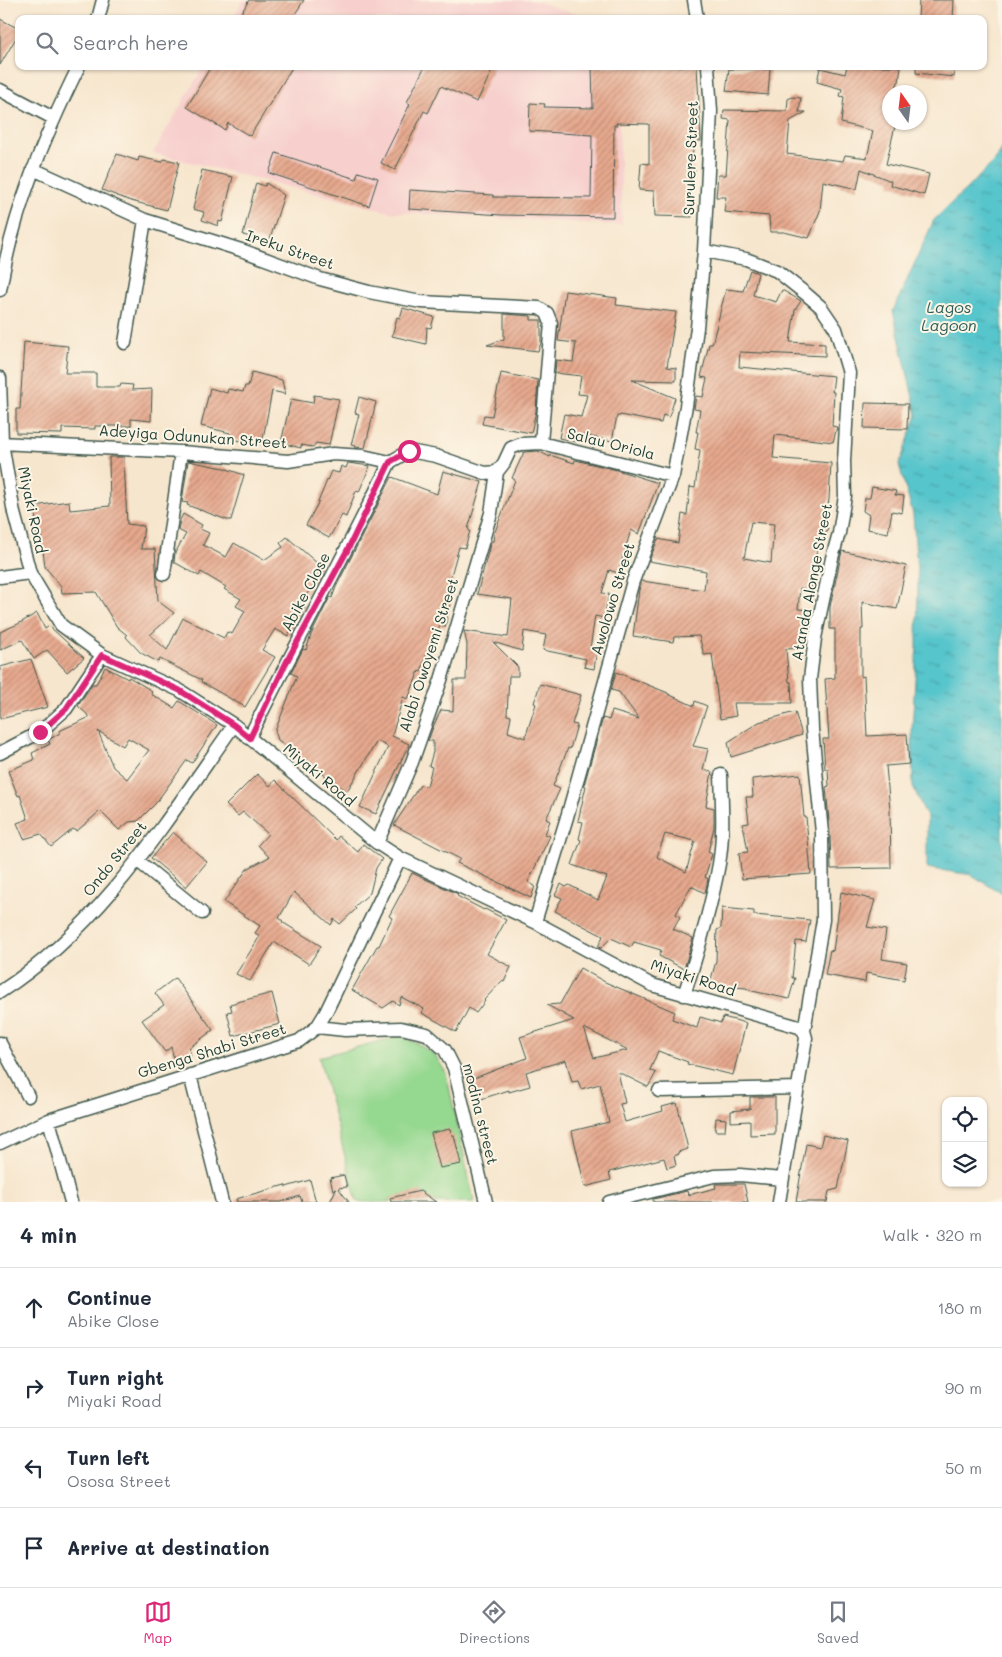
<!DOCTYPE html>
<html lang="en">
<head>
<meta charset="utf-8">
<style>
	:root { --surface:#fff; --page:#f6f6f7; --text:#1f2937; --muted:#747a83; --line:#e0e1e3; --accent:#db2777 }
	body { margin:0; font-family:Mali,sans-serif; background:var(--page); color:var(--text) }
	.controls { position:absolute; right:15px; bottom:15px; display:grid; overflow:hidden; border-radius:10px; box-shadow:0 1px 4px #0004 }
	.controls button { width:45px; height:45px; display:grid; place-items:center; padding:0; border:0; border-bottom:1px solid var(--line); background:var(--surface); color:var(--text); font:25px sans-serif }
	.compass { position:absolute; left:882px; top:85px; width:45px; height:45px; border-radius:50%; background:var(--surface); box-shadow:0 1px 4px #0004; rotate:346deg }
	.stop { position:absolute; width:15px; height:15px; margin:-11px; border:4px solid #db2777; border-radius:50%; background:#fff }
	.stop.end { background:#db2777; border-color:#fff; box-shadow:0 1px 5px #0008 }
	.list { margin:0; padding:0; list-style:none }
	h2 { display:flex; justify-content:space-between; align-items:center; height:65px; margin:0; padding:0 20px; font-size:21px }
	h2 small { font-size:16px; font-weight:400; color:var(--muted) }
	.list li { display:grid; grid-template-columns:32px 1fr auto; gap:15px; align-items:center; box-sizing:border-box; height:80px; padding:0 20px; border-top:1px solid var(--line) }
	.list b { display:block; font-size:19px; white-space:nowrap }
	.list p { margin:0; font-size:16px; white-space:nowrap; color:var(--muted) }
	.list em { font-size:16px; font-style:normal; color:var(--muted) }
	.icon { flex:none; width:28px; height:28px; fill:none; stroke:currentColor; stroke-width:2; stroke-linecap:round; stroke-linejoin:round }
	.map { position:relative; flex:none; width:1002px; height:1202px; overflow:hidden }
	.search { position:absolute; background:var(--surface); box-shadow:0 1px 4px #0004; left:15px; right:15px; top:15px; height:55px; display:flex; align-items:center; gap:12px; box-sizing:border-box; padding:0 18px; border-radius:10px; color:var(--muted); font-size:19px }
	.sheet { height:385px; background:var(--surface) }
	nav { display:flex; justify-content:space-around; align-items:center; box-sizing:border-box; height:70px; border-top:1px solid var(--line); background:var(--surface); font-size:14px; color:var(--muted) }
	nav a { display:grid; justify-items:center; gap:2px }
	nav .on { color:var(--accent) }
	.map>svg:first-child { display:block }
</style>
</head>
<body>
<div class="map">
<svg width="1002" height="1202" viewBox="0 0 1002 1202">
	<defs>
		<pattern id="water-ripples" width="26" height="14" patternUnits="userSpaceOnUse" patternTransform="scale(1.25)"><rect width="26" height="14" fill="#57c5cc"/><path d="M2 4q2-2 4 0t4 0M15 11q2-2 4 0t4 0" fill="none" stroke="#47a1a6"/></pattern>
		<pattern id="building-hatch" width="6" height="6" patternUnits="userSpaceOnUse" patternTransform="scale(1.25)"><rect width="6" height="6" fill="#e7a98e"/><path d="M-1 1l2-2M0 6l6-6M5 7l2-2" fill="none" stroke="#bb8b75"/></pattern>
	</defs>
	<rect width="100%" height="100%" fill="#fcf5e5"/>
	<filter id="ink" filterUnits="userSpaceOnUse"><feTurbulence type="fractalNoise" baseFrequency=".02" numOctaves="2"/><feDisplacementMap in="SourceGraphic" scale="10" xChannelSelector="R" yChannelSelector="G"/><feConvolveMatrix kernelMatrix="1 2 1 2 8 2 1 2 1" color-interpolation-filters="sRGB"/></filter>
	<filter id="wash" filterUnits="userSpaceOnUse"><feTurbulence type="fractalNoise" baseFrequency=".0096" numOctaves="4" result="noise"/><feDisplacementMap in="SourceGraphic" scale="20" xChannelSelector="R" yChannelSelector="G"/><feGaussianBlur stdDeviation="1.12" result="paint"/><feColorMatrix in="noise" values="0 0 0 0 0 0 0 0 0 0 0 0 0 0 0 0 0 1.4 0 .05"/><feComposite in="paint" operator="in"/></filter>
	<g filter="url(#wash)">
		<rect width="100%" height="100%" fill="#f7e6ce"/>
		<!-- built -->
		<path fill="#f7d0cd" d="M243,0H532L592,19H232Z
			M204,66H617L622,225L390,212L153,153Z"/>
		<!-- grass -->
		<path fill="#95d890" stroke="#5a8a62" d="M400,1036L418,1044L435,1055L446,1073L474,1202H357L319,1057Z"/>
		<!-- water -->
		<path fill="url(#water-ripples)" stroke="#3b8180" d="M1002,148V894L972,875L927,868V817L913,787L912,730L917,646L918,584L913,514L899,465L917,415L893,311L934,220L995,161Z"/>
		<g id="blocks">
			<!-- building -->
			<path fill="url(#building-hatch)" fill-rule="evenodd" d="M249,0H304L292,19H238Z
				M919,0H954L953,19H918Z
				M0,19L19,29V33L0,65Z
				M211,66H293L250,136L228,123L225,130L187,107Z
				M425,66H494L477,102L441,86L428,113L424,111L395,170L381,163L410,104L407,102Z
				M592,66H697L701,141H694L691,168L695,169L689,199H694L692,217L655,216L654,191L639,190L641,163L649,164V124L616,123L617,125H614L613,217L502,215L409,209L410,190L493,195V197L591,198L592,135L529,131L530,103L545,104L544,107L593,108Z
				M847,66H901L899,82H898L895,92H890V122H896L886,164L929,174L924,195L890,185L891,181L861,169L857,189L823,181L820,211L809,238L784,232H770L769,216L724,212L726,197H716L718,175H726L730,120L723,119L724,110L787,111L788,99L792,97L801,98L799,112H806L790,121L787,154L843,161L845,155L867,158L873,131L841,123L844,97L840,96L842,89L817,82L820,68L845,74Z
				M916,66H955L954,77L916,73Z
				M729,69H770L768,95L726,91Z
				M276,153L356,179L358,172L378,178L369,206L269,173Z
				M117,154L138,161L139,157L162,162L164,159L179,162L167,210L131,201L102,190Z
				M202,170L233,177L222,222L219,221L218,226L202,220L204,212L193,209Z
				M256,183L265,186L266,183L284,195L269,242L243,235Z
				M750,270L758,273L753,295L776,302L782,290L801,301L795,310L790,342L825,344V356L740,352L739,367L834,376L832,392H834L832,426L837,427L833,442L775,435L773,458L831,463L829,499L825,528H828L823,540H821L815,557L811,590L800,588L798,609L810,610L809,622H804V648L786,649L789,682H791L792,703H734L736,716L720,719L712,654L704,655L699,636L674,637L673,642L633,636L639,590L642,581L704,590L706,571L649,561L658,539L678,543L682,514L687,515L690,487L695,488L700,450L695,449L698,432H696L700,410L694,409L696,396L703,397L707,378L701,377L709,344H712L726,289L743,291ZM751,522L774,524L771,563L744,558Z
				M565,291L617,298L616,305L676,312L667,367L676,368V381L632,380L675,398L669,417L663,415L661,423L620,415V416H617L612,441L581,435L577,442L559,438L564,414L581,417L587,395L578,394L581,376L555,373L556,360L573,362L576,343L558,341Z
				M403,308L434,317L431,328L427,327L426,344L392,336L397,317L400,318Z
				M504,314L531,316V320H541V343L538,351L487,345L504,339Z
				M24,342L68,346L65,373H96V387H120L121,384L133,385L132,390L152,389L151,421L131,419V426H95V429L62,428V434L16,433V409H20Z
				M252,372L282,380L285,394L272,391L262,444L229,439L230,433L201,426L210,388L227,393L228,389L243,392L245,386H248Z
				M501,373L538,380L536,411L531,433L482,424L484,415L492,416Z
				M314,395L339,399L329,445L316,443L313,447L301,445V448L281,443L291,399L313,403Z
				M359,397L376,402L365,448L355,447L356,446L351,445L359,414L355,413Z
				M865,403L908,404L907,429L864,428Z
				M538,451L550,457V455L574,463L575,460L617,470L658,483L639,534L631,530L618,573L609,570L602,593L609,594L604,618L595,616L590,649L597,650L594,669L584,667L586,659L543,650L546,635L524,631L522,651L493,642L518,667V676H509L507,715L511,716L508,732L525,738L536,704L534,703L540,684L581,695L572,724L577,725L570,749L568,748L553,786L560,789L546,819L550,821L545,834L550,836L528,882L535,886L531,898L457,863L460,859L394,825L420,785L427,786L432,767L429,766L433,752V741H428L433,727L441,710L453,711L454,680H466L467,644L464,631L508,637L512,599L477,594L491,541H493L494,534L515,480L512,478L524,452Z
				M109,457H124L127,524L144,526L141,549H155L158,601L174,613L150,635L167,650L183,618L224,638L227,632L232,634L245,611L236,606L241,599L224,589L226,587L201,572L199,576L174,562L175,553L186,534L178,530L180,520L183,514L202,525L200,529L209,533L203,545L226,557L234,543L264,560L283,547L280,543L287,537L325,570L300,603L306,606L288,636L275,629L262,650L275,657L245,707L201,682L202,680L160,659L158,662L141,653L126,637L127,635L117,627L96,592L62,593L61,586L45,567L43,550H42L41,537L38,538L34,506L69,501L70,510L110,506Z
				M188,461L224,468L244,475L231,520H227L187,505L188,503L182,502Z
				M348,463L370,466L359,492L356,491L346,517L342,515L329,538L306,525L316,507L331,471L339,473L341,466L346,468Z
				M443,471L482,482L468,529L470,531L465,548L459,547L450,579L455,582L445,627L440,625L434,644L430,643L421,672L419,671L408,699L403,697L392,736L409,744L376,814L360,807L388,747L377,741L347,791L325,778L326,776L306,764L308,762L278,740L275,731L297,676L291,673L303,649L306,650L311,635L330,597L332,598L336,587L392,477L437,494Z
				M872,487L896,491L895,495L904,496L902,513L892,511L888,533L867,529L869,515L863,511L865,498H870Z
				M842,551L906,566L897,609L862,602L863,629H861V677L864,676L867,736L907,734L909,764L886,766L890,810L891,868L831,869L830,833L826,787L829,786L828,769H825L823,739H829L825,679L835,678V629H830V607Z
				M37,613L45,629L49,626L84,658L67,672L47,650L34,659L22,640L0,650V632L18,624Z
				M31,659L48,707L0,719V667Z
				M105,667L128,679L129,677L152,691L151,694L174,708L179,701L217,725L192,763L187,760L155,804L138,821L129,822L119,830L100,811L77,831L73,829L51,847L41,834L24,839L17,823L28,819L20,795L18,796L8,771L34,760L32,753L50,744L48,740L60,733L59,731L90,717L78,706L92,684H96ZM98,731L123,746L128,738L149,750L127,779L113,767Z
				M616,672L668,693V694L694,706L695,701L707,706L693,746L708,749L703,770L712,772L706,806L714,808V827L708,852L712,854L705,877L708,879L705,893L691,886L676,914L680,917L673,929L693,938L684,969L659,956L661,950L634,942L631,947L611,938L601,948L598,947L603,936L555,911L562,898L555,895L561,884L566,887L569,885L598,900L607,877L572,865L581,840L579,839L583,822L578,821L586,786L584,785L603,718L609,720L612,711L639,719L619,692L611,690ZM665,834L695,841L686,872L657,857Z
				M795,712L802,735L731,757L728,742L759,722Z
				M257,774L270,786L275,780L336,840L339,836L358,852L363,844L382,859L376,868L370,893L354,907L356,909L340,924L334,919L331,925L294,892L279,918L283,921L282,922L321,946L309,964L274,942L250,981L236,974L260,936L255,933L260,926L224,902L247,869L269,857L258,845L268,834L243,812L238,816L226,805Z
				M800,774L804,817H806L811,874L742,879L739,853L748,852L743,824L749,823L746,797H753L752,779Z
				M173,832L207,862L186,887L151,858Z
				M412,873L458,894L457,896L484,910L485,909L506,920L487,954L511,967L504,982L502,981L484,1000L485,1001L476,1013L469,1008L456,1032L422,1013L424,1009L401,997L399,1005L393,1001L383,1008L352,990L377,946H379L392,918L389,916Z
				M841,892L875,900L867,927L886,930L882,959L907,963L904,980L866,973L865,982L825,975L830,950L833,951Z
				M722,908L754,911V915L810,920L806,942L796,941L792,978H795L789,999L752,991L746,988L723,986L710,983L716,961L717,930L721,928Z
				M580,968L605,982L675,1012L672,1019L697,1028L700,1017L721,1023L723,1017L746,1023L733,1075L687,1064L688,1062L658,1051L650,1070L656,1073L648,1087L618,1072L625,1103L620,1104L625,1122L663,1111L662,1107L677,1103L688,1149L678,1152L679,1154L674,1156L676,1165L667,1168L664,1158L609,1172L611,1180L585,1187L572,1131L609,1122L600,1084L581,1089L578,1081L572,1082L566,1060L526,1072L530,1086L509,1092V1090L475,1101L469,1080L527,1058L520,1037L574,1020L547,1005L560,1004ZM584,1028L628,1050L594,1058Z
				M175,978L213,1030L189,1048L191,1055L174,1059L171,1047L165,1052L142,1020L164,1005L155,993Z
				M272,993L280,1024L233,1036L227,1012L232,1011L230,1004Z
				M750,1097H775V1134L750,1135V1121L731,1122V1111L750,1109Z
				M716,1118L726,1119L725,1131H715Z
				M450,1129L452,1135H454L461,1164L440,1168L431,1133Z
				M823,1135L848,1141L838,1189L829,1191L827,1202H796L806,1144L820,1147Z
				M344,1175L347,1187L338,1188L349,1202H330L336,1189L333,1190L330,1178Z
				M310,1180L316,1202H302L300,1196L281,1202H237L236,1199L285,1185L286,1187Z
				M715,1184H744L748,1202H653V1199L687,1191L688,1195L716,1188Z
				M420,1191L436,1202H391L390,1198Z"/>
		</g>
	</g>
	<g filter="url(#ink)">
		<use href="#blocks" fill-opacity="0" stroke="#3f564b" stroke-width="1"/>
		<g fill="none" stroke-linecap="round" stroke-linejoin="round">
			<!-- minor casing -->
			<g stroke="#3f564b" stroke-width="15">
				<path id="minor" d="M694,0L697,19
					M98,19L103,0
					M0,90L53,118
					M33,169L145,220L241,250L320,279L369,292L421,302L539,308L547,313L551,323L541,443
					M704,251L746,259L777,271L806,294L821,307L836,329L849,373L844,461L845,496L839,533L832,558L815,638L810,679L812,729L822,833L823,920L804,1031L806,1038L779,1202
					M0,290C13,212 44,137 79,66
					M125,343L145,220
					M0,378L2,443L14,513L30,573L61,625L102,655L179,690L234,725L377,843L400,858L535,922L652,985L799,1027L804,1031
					M0,443L181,452L288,461L333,454L363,456L390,462L409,451L436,456L485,473L497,472L504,463L511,448L521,444L541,443L673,476
					M164,574L181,452
					M0,577L30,573
					M249,738C295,645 345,555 390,462
					M0,753L40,732L66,709L102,655
					M377,843L412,762L441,680L491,513L497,472
					M138,861L202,913
					M535,922L567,817L633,581L673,476L686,406L697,328L704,251L711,111L708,66
					M0,992C101,927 166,821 234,725
					M684,995C698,952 711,908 719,864C724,835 722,805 721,775
					M317,1027L345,1030L401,1028L427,1034L445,1050L454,1068L486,1202
					M0,1043L28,1096
					M190,1075L222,1202
					M659,1091L798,1088
					M49,1120L71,1202
					M0,1143L49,1120L299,1041L317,1027L325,1014L400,858
					M609,1202L714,1176L740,1175L782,1179"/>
			</g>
			<!-- minor -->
			<use href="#minor" stroke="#fff" stroke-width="12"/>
		</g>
	</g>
	<g fill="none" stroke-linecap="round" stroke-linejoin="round" filter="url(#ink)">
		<!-- route -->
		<path stroke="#db2777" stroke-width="6" d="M40,732L66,709L102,655L179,690L234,725L250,738L287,661L348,549L390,462L409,451"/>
	</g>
	<g text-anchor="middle" stroke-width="4" stroke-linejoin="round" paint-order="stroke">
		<!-- street labels -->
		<g font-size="15" fill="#1f3d34" stroke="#fcf5e5">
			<text transform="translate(691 158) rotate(-88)" y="5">Surulere Street</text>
			<text transform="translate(290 250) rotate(19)" y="5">Ireku Street</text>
			<text transform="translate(193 437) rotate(4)" y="5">Adeyiga Odunukan Street</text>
			<text transform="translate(611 444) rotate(14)" y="5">Salau Oriola</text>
			<text transform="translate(32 510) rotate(78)" y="5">Miyaki Road</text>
			<text transform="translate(812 582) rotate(-79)" y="5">Atanda Alonge Street</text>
			<text transform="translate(306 592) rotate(-62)" y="5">Abike Close</text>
			<text transform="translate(613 599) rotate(-73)" y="5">Awolowo Street</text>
			<text transform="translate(429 655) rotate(-72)" y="5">Alabi Owoyemi Street</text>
			<text transform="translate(319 775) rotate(40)" y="5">Miyaki Road</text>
			<text transform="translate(115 859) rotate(-51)" y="5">Ondo Street</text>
			<text transform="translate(693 978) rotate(18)" y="5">Miyaki Road</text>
			<text transform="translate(212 1051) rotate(-17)" y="5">Gbenga Shabi Street</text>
			<text transform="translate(480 1114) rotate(76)" y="5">modina street</text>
		</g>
		<!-- water labels -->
		<g font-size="16" font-style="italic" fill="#2d5f5a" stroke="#fcf5e5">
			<text x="949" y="313">Lagos<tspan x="949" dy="18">Lagoon</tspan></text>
		</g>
	</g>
</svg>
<div class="controls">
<button><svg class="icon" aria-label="locate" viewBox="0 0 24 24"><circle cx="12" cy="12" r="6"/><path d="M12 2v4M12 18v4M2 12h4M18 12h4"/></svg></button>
<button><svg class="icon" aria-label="layers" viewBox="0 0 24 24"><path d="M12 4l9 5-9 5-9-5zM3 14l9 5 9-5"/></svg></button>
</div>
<svg class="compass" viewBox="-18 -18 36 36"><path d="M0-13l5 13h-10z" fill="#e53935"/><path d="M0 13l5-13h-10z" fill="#747a83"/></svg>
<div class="stop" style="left:409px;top:451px"></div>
<div class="stop end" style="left:40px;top:732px"></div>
<div class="search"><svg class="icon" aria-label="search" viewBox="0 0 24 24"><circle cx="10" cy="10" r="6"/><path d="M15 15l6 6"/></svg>Search here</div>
</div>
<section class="sheet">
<h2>4 min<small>Walk · 320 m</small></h2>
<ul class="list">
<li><svg class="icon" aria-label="ahead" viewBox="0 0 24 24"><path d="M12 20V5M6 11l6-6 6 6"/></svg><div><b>Continue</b><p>Abike Close</p></div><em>180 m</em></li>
<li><svg class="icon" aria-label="right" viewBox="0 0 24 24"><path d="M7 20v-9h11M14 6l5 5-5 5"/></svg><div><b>Turn right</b><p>Miyaki Road</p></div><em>90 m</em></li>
<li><svg class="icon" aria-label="left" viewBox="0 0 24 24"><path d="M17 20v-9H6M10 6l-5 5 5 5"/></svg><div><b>Turn left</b><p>Ososa Street</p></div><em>50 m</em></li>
<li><svg class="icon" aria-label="arrive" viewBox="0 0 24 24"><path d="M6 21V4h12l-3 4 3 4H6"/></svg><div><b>Arrive at destination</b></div></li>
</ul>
</section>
<nav>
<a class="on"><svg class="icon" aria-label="map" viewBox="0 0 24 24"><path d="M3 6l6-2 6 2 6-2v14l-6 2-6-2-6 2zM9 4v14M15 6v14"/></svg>Map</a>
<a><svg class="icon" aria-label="directions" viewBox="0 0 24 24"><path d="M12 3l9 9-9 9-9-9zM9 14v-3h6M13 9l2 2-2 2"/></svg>Directions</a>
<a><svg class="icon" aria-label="saved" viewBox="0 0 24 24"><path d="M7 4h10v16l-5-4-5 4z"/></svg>Saved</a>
</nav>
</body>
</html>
